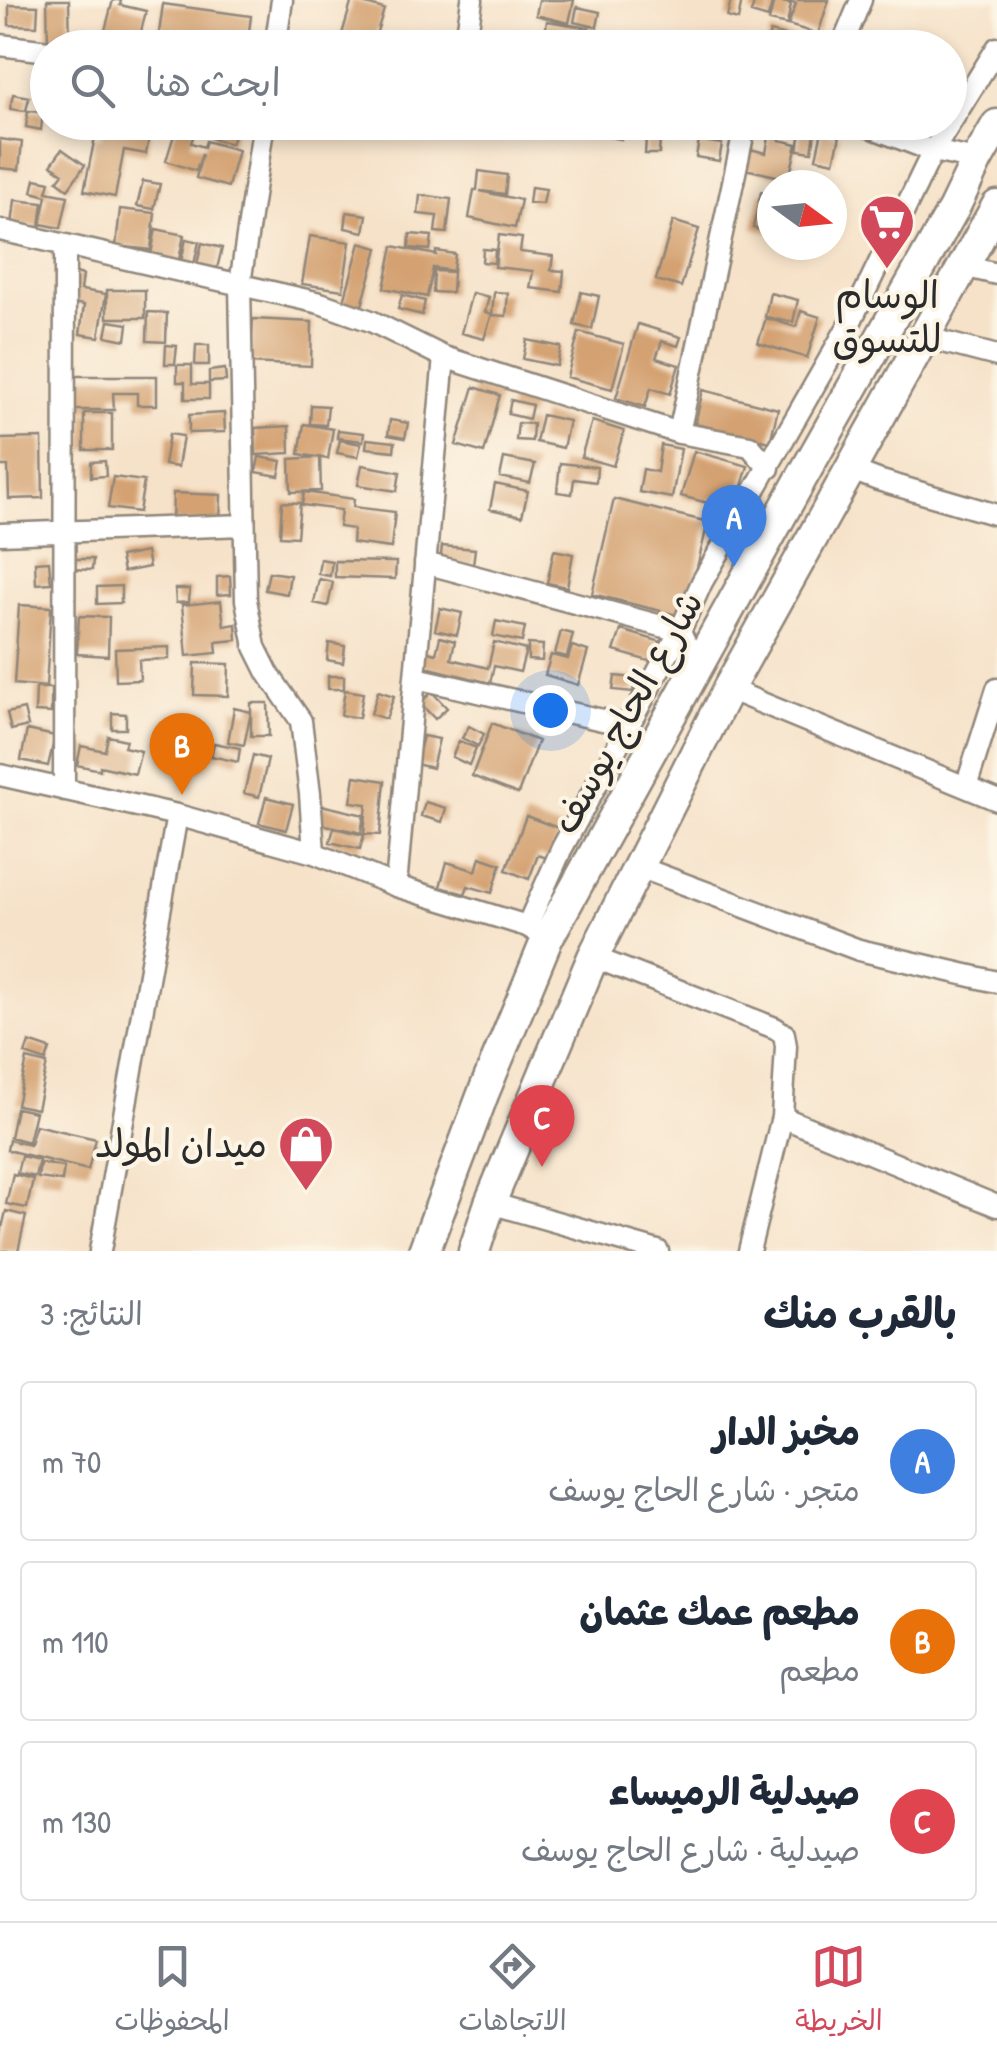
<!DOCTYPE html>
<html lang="ar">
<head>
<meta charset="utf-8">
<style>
	:root { --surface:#fff; --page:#f2f2f3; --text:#1f2937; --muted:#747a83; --line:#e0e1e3; --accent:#d1495b }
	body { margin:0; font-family:"Patrick Hand","Playpen Sans Arabic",sans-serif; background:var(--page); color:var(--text); direction:rtl }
	.compass { position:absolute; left:757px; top:170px; width:90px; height:90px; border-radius:50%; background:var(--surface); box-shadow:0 5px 15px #0003; rotate:105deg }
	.you { position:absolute; left:550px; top:710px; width:35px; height:35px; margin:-25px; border:8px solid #fff; border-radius:50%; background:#1a73e8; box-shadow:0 0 0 15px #1a73e833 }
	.badge { display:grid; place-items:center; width:65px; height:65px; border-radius:50%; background:var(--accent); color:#fff; font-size:32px; font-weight:700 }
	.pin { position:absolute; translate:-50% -82px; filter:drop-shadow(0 2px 5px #0008) }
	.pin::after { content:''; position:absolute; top:52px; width:35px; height:30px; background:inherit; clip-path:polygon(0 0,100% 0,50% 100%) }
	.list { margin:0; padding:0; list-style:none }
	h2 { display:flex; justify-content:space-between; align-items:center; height:130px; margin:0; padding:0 40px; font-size:42px }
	h2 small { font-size:32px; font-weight:400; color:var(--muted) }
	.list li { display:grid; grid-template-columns:65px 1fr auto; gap:30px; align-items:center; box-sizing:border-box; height:160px; margin:0 20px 20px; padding:0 20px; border:2px solid var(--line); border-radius:10px }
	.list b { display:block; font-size:38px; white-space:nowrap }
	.list p { margin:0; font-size:32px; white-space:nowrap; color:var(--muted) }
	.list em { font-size:32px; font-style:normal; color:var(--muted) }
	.icon { flex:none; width:55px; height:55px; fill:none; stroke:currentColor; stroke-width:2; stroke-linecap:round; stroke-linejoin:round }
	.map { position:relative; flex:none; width:997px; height:1251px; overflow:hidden; direction:ltr }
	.search { position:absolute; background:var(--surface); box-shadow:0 5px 15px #0003; left:30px; right:30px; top:30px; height:110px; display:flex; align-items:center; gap:25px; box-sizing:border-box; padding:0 35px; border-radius:55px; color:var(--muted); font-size:38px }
	.sheet { height:670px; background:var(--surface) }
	nav { display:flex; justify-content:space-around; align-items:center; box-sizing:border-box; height:140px; border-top:2px solid var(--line); background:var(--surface); font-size:28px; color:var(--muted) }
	nav a { display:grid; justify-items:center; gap:5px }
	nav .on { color:var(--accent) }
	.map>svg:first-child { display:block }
</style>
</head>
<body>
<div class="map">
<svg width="997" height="1251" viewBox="0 0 997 1251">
	<rect width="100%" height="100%" fill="#fcf5e5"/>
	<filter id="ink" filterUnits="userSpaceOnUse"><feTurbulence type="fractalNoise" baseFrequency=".01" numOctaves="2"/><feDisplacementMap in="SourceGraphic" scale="20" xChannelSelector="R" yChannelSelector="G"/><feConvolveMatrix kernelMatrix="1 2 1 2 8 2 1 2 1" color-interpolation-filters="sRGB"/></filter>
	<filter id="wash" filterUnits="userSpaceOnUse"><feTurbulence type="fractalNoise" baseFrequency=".0048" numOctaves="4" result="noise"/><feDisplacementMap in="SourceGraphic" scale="40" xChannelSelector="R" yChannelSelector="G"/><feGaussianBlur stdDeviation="2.25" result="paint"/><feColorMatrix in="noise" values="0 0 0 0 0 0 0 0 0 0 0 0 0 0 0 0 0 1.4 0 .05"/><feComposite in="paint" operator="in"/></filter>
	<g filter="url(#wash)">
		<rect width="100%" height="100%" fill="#f6e2c9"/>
		<g id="blocks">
			<!-- building -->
			<path fill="#d4a272" d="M47,0H69L70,45L48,46Z
				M113,0H121L120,5L146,11L137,48H124L102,42Z
				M352,0L384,9L372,48H338Z
				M539,0H574L569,23L536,15Z
				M731,0H742L738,20L727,17Z
				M755,0H773L768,18L751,13Z
				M774,0L791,4L787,25L769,21Z
				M786,0H829L818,34L788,25L796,4Z
				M163,4L251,16L247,48H157Z
				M9,5L38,6L37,26L9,25Z
				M577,7L600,12L597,27L574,22Z
				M547,21L589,28L586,48L543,46Z
				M770,32L798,39L796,48H766Z
				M13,94L29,97L26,111L10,109Z
				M28,111L43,112L41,130L26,127Z
				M104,122H152L146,154L124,150L115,197L84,191L95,137L101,138Z
				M178,122L197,124L191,143L204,147L206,141L238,150L228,187L196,178L202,154L196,171L166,161Z
				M601,122L624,123L621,139L598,135Z
				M647,122H661L659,154H645Z
				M758,122L783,126L780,140L797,144L789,179L745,169L750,149L766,153L769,137L755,134Z
				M216,123L236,130L231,144L211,138Z
				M801,131L815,133L812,152L798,150Z
				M822,131L840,136L834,162L816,158Z
				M0,139L22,142L19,170L0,168Z
				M699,140L722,144L719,161L696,157Z
				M62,149L85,165L68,189L57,181L63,173L51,165Z
				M479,171L507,175L505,194L480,191L521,200L515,228L469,218L474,190H477Z
				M35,179L50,182L47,192L68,196L61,228L41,224L47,196L32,192Z
				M143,181L160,184L154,209L137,206Z
				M531,187L546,189L543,204L529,203Z
				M761,192L772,194V232L753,228Z
				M420,195L451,199L447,233L435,232L437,216L418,214Z
				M15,200L43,203L40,227L12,225Z
				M120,209L155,213L151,250L116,246Z
				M347,212L367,215L364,232L345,228Z
				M673,221L699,229L681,287L656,280Z
				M156,229L184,235L178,265L150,259Z
				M410,234L432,236L430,250L409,248Z
				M499,235L522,238L520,252L553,256L551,270L564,271L562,292L530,288L533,271L495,267Z
				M310,236L350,242L343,290L302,284Z
				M186,239L199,242L193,269L180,266Z
				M202,243L222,248L215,277L195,273Z
				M360,243L378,248L360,313L342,308Z
				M393,246L436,255V251L455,254L453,271L433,268L427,297L384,288Z
				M483,249L495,250L494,263L482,262Z
				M434,271L453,272L452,293L433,292Z
				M76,273L83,275L81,290L106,294L99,337L80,334L84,305L72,303Z
				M107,290H145V318H107Z
				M494,292L508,293L506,316L492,315Z
				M581,292L599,296L592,329L574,325Z
				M472,293L489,297L485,312L492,314L484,339L461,333Z
				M770,293L798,300L793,322L765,317Z
				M402,295L425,301L422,315L398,309Z
				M801,311L820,317L807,358L758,343L766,318L796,327Z
				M148,312L167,313L166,342L147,341Z
				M253,319L312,322L311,366L250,363Z
				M109,321L128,324L126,340L106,336Z
				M638,324L681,337L678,346L662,341L656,358L679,365L670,394L651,388L645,407L616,398Z
				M579,332L624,344L612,389L567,377Z
				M527,340L561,347L557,366L523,359Z
				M166,345L177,346L175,364H165Z
				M196,345H209V365H195Z
				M177,365H192V384H209V399H185V382H177Z
				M225,369L226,381L209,382V371Z
				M74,376H157V405H137V393H113L114,410H74Z
				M474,387L500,395L484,453L456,445Z
				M703,390L778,409L770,442L695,424Z
				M511,400L532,405L529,419L508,414Z
				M311,405L328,406L326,425L310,424Z
				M84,413H112V450H84Z
				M224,413L225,432L189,433V415Z
				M542,415L569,421L563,448L536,442Z
				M390,420L408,423L405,438L388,435Z
				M592,421L624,431L613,466L581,457Z
				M518,423L533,424L532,441L516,440Z
				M304,424L333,429L328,459L299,454Z
				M289,426L290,453L256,455L255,428Z
				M338,430L364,433L363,441L337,438Z
				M169,434L183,436L178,467L164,465Z
				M42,438L43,498L9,499L8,466H0V439Z
				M367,439L395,442L394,451L366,448Z
				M340,440L361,444L358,457L337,453Z
				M661,445L681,449L672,498L639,492L643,469L657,472Z
				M694,451L748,466L736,505L710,498L708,503L681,496Z
				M259,457L282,461L279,476L256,472Z
				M320,457L321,491L291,492L290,459Z
				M504,458L535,464L530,483L500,477Z
				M105,461L106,476L91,477V462Z
				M560,463L597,467L596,482L574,479L572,494L557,492Z
				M362,465L400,472L397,491L358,485Z
				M113,477L144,481L139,512L108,508Z
				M495,484L528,491L522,516L490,509Z
				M304,492L354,499L353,507L395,512L391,548L352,543L353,529L339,527L341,510L302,505Z
				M173,493L221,495L220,524L172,522Z
				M614,499L708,522L685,617L592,594Z
				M282,502L300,503L297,537L280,536Z
				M442,546L475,549L473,565L440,562Z
				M554,550L573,554L567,587L547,583Z
				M146,552L149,567L123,572L120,557Z
				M72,559H93L92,570L71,569Z
				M320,559L332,561L330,576L318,574Z
				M49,561L51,583L36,584L35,562Z
				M335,561L396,562L395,579L335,577Z
				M269,572L290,575L287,594L265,590Z
				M230,576L231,594L217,595V577Z
				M319,579L333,582L328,606L314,603Z
				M121,586V603L97,604V587Z
				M175,589H190L189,602L176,603Z
				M221,601L224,626L236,624L237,640L216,642L217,653L187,656L182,605Z
				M19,605L51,607L46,687L14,684Z
				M440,608L462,613L457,635L435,630Z
				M79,616L109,617L108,656L77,654Z
				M496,621L525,627L522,642L493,636Z
				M621,630L665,643L659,664L614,651Z
				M561,631L573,634L567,657L555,654Z
				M440,637L455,641L451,659L488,668L494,642L526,650L520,672L494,666L490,683L418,665L421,650L436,654Z
				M329,643L345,646L343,663L327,660Z
				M528,644L543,645L542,661L528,660Z
				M572,646L588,651L578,685L545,675L551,655L568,659Z
				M169,647V659L139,660L140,680L116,681L115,649Z
				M195,663L229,664L228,696L194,695Z
				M328,676H344V689H328Z
				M615,676L635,678L633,692L613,690Z
				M36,688H51V713L35,712Z
				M345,690L363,693L359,718L341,715Z
				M378,691L394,696L386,719L371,714Z
				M432,692L447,708L435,719L420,703Z
				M251,703H268L269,736H251Z
				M234,708L251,712L244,745L228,742Z
				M24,709L28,726L11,730L7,713Z
				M112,713L126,714V729H112Z
				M492,723L538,741L518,794L472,776Z
				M469,726L484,734L478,746L462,738Z
				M27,730L55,736L48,766L21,760Z
				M108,736L126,740L124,747L141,751L135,774L100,766V770L77,765L81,746L105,751Z
				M423,736L439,739L432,768L416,764Z
				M459,741L476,748L469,765L452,757Z
				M214,743L240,748L238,762L211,756Z
				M253,755L268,759L259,797L244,793Z
				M355,776L385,781L380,835L364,834L367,804L351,802Z
				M266,797L293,804L286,830L259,823Z
				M425,802L446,808L442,822L421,816Z
				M321,805L364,815L361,833L317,823Z
				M526,816L561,829L550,859L538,855L529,879L506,870Z
				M334,828L364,835L360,849L330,842Z
				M480,857L501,864L492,893L468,886L465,894L440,887L447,862L476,871Z
				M29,1042L50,1049L46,1061L25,1054Z
				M27,1059L47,1064L37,1109L17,1105Z
				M16,1108L35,1112L28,1142L10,1137Z
				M35,1125L96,1139L88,1170L7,1150L9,1140L30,1145Z
				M21,1156L39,1160L35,1177L17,1173Z
				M40,1163L64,1167L62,1181L38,1178Z
				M13,1174L33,1179L27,1208L6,1204Z
				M6,1211L26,1216L18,1251H0V1237Z"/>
		</g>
	</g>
	<g filter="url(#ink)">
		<use href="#blocks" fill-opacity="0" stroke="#90867a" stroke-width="2.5"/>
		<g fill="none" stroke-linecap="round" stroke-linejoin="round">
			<!-- minor casing -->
			<g stroke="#90867a" stroke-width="25">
				<path id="minor" d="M0,45L48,51
					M275,48L282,0
					M465,48L472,0
					M841,48L861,0
					M264,122L240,284L246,600L255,647L268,673L301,721L310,794L314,853
					M857,122L933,151L977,160
					M0,230L320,303L371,321L444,357L679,433L750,446L769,468
					M963,266L997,274
					M924,337L997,356
					M679,433L746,122
					M849,469L878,480L997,515
					M0,534L244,525
					M425,563L680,631L697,667
					M416,678L629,726
					M728,689L997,800
					M0,775L177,815L314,853L396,886L527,926L537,932
					M966,787L997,689
					M64,790L65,245
					M639,867L859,950L997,982
					M396,886L444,357
					M527,926L562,848L680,631L702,582L850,323L933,151L997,48
					M593,957L775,1028L784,1034L786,1046L782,1117L749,1251
					M782,1117L997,1206
					M490,1203L658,1251
					M100,1251L177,815"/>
			</g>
			<!-- secondary casing -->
			<g stroke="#90867a" stroke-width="35">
				<path id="secondary" d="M424,1251L483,1094L547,939L801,479L954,208L977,160L997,125
					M474,1251L490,1203L593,957L728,689L997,206"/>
			</g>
			<!-- minor -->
			<use href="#minor" stroke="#fff" stroke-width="20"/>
			<!-- secondary -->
			<use href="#secondary" stroke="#fff" stroke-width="30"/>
		</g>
	</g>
	<!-- icons -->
	<defs>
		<g id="supermarket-pin" transform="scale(2.875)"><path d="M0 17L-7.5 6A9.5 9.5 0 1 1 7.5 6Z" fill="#d1495b" stroke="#fcf5e5"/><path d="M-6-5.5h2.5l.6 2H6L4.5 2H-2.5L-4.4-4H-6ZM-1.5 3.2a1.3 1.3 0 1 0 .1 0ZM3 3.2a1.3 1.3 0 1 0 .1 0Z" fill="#fff"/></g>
		<g id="shop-pin" transform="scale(2.875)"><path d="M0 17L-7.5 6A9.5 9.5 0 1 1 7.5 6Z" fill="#d1495b" stroke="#fcf5e5"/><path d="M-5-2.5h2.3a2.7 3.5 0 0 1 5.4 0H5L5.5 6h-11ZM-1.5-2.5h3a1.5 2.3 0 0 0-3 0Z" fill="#fff"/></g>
	</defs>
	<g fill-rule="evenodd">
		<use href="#supermarket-pin" x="887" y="222"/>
		<use href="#shop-pin" x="306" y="1144"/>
	</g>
	<g text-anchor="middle" stroke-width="8" stroke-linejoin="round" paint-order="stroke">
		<!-- poi labels -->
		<g font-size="38" fill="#2b2b2b" stroke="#fcf5e5">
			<text x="887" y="308">الوسام<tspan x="887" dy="44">للتسوق</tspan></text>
			<text x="267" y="1157" text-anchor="end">ميدان المولد</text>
		</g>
		<!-- street labels -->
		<g font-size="38" fill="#2b2b2b" stroke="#fcf5e5">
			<text transform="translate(627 712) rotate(-61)" y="13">شارع الحاج يوسف</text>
		</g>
	</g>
</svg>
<svg class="compass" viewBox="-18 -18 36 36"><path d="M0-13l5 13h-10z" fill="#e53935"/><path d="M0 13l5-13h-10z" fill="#747a83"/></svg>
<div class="you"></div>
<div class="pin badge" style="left:734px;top:567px;background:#3f7fe0">A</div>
<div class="pin badge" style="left:182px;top:795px;background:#e8710a">B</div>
<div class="pin badge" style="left:542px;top:1167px;background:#e0444e">C</div>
<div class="search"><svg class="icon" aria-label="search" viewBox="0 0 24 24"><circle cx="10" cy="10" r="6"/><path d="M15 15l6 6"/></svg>ابحث هنا</div>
</div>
<section class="sheet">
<h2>بالقرب منك<small>النتائج: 3</small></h2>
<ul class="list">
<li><span class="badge" style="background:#3f7fe0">A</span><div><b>مخبز الدار</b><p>متجر · شارع الحاج يوسف</p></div><em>70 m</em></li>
<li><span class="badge" style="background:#e8710a">B</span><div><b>مطعم عمك عثمان</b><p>مطعم</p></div><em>110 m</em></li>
<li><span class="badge" style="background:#e0444e">C</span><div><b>صيدلية الرميساء</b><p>صيدلية · شارع الحاج يوسف</p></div><em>130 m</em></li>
</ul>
</section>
<nav>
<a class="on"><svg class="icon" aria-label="map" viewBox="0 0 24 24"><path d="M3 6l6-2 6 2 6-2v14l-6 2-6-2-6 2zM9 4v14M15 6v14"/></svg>الخريطة</a>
<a><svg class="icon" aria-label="directions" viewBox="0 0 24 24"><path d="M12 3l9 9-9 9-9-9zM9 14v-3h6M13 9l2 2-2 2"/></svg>الاتجاهات</a>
<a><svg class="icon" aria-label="saved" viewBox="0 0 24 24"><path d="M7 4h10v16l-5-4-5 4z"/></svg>المحفوظات</a>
</nav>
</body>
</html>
